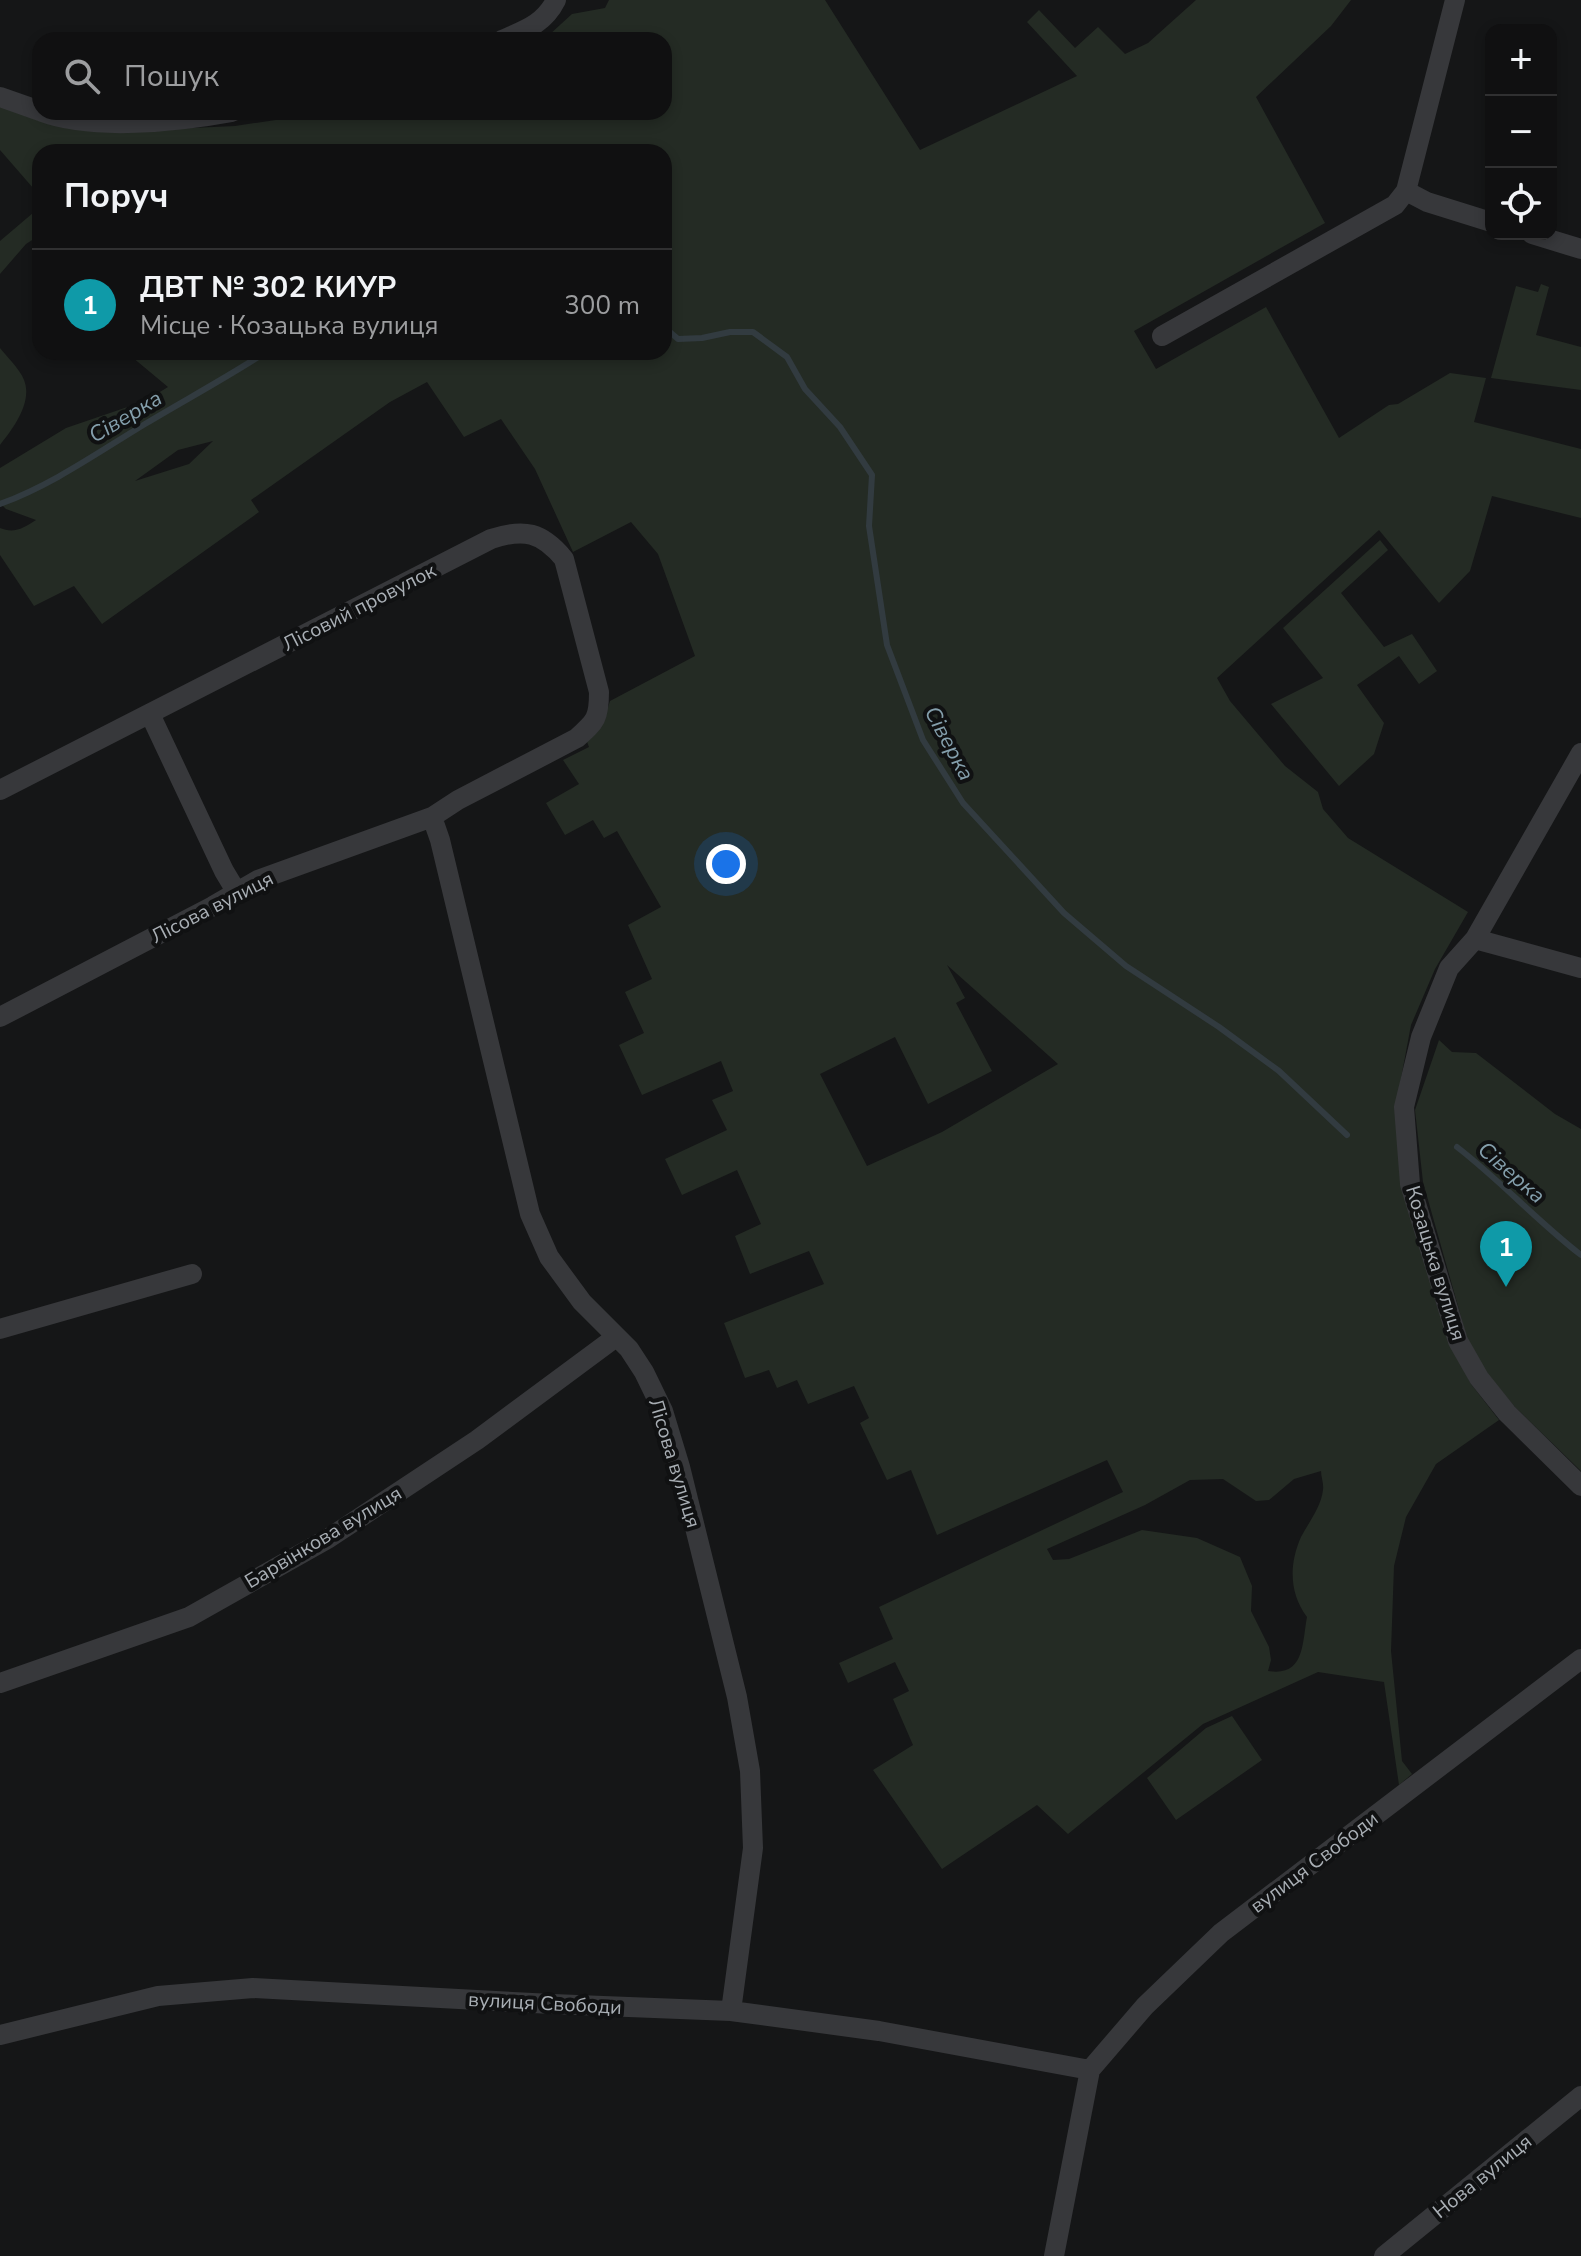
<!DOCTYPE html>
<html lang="uk">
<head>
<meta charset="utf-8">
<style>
	:root { --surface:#101011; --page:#1e1e1f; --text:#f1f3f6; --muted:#9c9d9f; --line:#303031; --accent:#db2777 }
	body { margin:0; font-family:"Nunito Sans",sans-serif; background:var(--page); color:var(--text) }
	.controls { position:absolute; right:24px; top:24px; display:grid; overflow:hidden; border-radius:16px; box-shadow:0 4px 12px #0003 }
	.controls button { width:72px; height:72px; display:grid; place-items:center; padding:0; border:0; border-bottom:2px solid var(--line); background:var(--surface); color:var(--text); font:40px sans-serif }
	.you { position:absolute; left:726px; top:864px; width:28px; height:28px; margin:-20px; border:6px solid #fff; border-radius:50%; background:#1a73e8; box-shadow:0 0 0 12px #1a73e833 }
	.badge { display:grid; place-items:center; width:52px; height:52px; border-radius:50%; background:var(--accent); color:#fff; font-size:26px; font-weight:700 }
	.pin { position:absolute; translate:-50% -66px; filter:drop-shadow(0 2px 4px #0008) }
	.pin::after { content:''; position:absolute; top:42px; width:28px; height:24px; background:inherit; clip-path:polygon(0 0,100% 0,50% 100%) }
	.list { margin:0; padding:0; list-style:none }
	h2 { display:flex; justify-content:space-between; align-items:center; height:104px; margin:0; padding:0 32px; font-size:34px }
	h2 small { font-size:26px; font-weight:400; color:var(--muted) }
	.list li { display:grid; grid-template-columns:52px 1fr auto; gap:24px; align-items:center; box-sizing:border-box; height:112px; padding:0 32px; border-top:2px solid var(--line) }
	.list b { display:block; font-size:30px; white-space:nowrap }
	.list p { margin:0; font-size:26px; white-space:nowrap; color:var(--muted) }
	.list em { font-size:26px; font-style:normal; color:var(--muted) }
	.icon { flex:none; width:44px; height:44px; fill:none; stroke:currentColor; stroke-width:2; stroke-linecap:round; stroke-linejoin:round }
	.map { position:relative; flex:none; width:1581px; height:2256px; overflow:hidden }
	.search { position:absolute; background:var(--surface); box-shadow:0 4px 12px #0003; left:32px; top:32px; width:640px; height:88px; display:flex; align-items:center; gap:20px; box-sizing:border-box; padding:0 28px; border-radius:24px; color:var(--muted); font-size:30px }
	.panel { position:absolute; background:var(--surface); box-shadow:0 4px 12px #0003; left:32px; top:144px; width:640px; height:216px; border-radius:24px }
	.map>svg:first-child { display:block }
</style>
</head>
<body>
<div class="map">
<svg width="1581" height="2256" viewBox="0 0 1581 2256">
	<rect width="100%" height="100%" fill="#151617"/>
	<!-- green -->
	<path fill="#242b24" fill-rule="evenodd" d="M609,0H825L920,150L1077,76L1027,22L1039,10L1075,48L1098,27L1125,54L1148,43L1196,0H1351L1331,26L1256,97L1325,223L1134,331L1156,369L1266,307L1339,438L1389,405L1398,404L1450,373L1486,378L1474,422L1581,449V518L1492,496L1470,571L1439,603L1379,530L1217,678L1230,701L1285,766L1318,792L1323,809L1348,838L1468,912L1435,969L1411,1025L1396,1105L1403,1185L1435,1300L1451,1345L1471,1384L1499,1420L1436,1464L1406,1517L1394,1566L1391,1651L1402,1761L1412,1774L1399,1785L1384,1682L1318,1672L1203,1724L1068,1834L1037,1805L942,1869L873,1770L913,1745L893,1699L909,1691L895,1662L848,1683L839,1663L893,1639L879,1607L1123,1492L1107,1460L937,1535L911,1470L887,1480L860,1423L869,1418L854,1386L808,1404L797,1380L777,1388L769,1370L745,1378L724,1323L824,1284L809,1251L750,1274L735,1236L761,1224L737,1170L682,1195L665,1159L727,1130L712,1100L733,1091L721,1061L642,1095L619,1045L644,1033L625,992L652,979L628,925L661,907L617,831L604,838L593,820L565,835L546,803L579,784L563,760L589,747L586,739L603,723L610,701L695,656L658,554L631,522L573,552L535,469L501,419L464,437L427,382L390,402L251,500L259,512L102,624L74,586L34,606L0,555V528C14,534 24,528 36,520L6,509L0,503V468L66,428L145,401L168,387L126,352H664V152H40V196L0,150V104L127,131L235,126L329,112H664V40H529L549,35L572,14L605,8ZM213,441L189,464L135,481L178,450ZM947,965L1058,1064L942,1132L867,1166L820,1074L895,1037L928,1104L992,1071L956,1003L965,998ZM1321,1471C1321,1477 1324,1484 1323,1490C1321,1507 1309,1522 1301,1537C1289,1564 1289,1593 1307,1617C1302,1643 1305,1677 1268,1671L1271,1660L1269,1647L1251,1611L1252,1586L1240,1557L1197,1538L1142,1530L1069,1559L1053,1560L1047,1549L1145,1505L1190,1480L1223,1479L1256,1501L1269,1500L1294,1479Z
		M40,207V235L26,244L0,274V241Z
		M1541,284L1549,287L1536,335L1581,347V390L1491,378L1516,286L1538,292Z
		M0,348C7,357 20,369 24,380C33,402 13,429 0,445Z
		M1380,540L1388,550L1341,593L1384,647L1412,634L1437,671L1419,684L1399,656L1357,685L1384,723L1374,754L1339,786L1271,704L1323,678L1283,628Z
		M1439,1040L1452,1052L1476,1053L1555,1114L1581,1129V1471L1515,1407L1487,1374L1467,1338L1423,1182L1415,1110Z
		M1232,1716L1262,1760L1176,1820L1147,1778L1206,1728Z"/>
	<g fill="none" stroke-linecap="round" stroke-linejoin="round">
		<!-- stream -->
		<path stroke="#323b40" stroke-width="6" d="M664,327L678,339L702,338L730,332H753L787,357L805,389L840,427L872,475L869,526L887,645L923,740L963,803L1064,913L1126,966L1219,1027L1279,1071L1347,1135
			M0,504C52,485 97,453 145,424C185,400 226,378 266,352
			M1457,1147C1501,1181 1537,1221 1581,1255"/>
		<!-- minor -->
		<path stroke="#37383b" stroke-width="20" d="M1455,0L1406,191L1427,202L1491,222
			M502,40C525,30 544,24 556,0
			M0,97L40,111
			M42,112C93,131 178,122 232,112
			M1532,234L1581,249
			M1162,336L1395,205L1406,191
			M150,714L224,871L236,891
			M1581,753L1475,939L1449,968L1421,1037L1404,1107L1410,1184L1458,1341L1479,1378L1507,1413L1581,1486
			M0,790L491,539C524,528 542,532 564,559L599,692C599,718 596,721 577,738L458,800L432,817L258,880L213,906L0,1017
			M432,817L440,840L530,1214L549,1257L582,1302L629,1349L644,1372L663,1411L680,1467L737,1697L750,1771L753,1848L731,2011
			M1475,939L1581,968
			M0,1329L192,1274
			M0,1683L189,1617L329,1538L477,1440L616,1337
			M0,2035L158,1996L253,1988L552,2004L731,2011L879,2031L1090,2070
			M1054,2256L1090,2070L1145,2006L1221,1933L1581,1659
			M1384,2256L1581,2096"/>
	</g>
	<g text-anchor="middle" stroke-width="8" stroke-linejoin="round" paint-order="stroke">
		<!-- street labels -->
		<g font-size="20" fill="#a9afb5" stroke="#101112">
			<text transform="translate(359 607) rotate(-27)" y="7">Лісовий провулок</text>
			<text transform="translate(212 907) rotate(-27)" y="7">Лісова вулиця</text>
			<text transform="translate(1436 1263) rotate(73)" y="7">Козацька вулиця</text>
			<text transform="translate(675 1463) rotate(73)" y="7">Лісова вулиця</text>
			<text transform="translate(323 1537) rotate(-31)" y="7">Барвінкова вулиця</text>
			<text transform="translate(1314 1862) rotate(-37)" y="7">вулиця Свободи</text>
			<text transform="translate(545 2003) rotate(3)" y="7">вулиця Свободи</text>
			<text transform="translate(1482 2176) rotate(-39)" y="7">Нова вулиця</text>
		</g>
		<!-- water labels -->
		<g font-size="22" font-style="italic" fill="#849fac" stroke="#101112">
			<text transform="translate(125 416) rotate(-31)" y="8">Сіверка</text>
			<text transform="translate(950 743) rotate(62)" y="8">Сіверка</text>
			<text transform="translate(1512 1172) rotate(41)" y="8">Сіверка</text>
		</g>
	</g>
</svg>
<div class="controls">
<button>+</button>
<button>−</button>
<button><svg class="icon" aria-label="locate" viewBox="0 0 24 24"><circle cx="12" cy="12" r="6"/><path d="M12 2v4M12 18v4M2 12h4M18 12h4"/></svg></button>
</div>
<div class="you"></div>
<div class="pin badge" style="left:1506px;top:1287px;background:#0f9aa8">1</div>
<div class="search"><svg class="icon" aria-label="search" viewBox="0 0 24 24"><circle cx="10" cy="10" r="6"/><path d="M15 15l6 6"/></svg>Пошук</div>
<section class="panel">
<h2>Поруч<small></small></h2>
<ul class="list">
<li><span class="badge" style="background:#0f9aa8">1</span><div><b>ДВТ № 302 КИУР</b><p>Місце · Козацька вулиця</p></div><em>300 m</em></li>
</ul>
</section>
</div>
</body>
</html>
